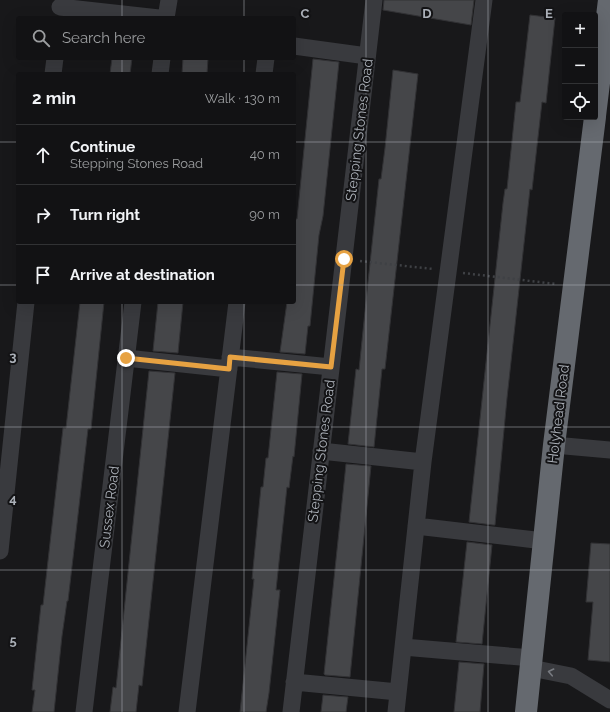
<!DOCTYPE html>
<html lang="en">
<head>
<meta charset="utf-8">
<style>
	:root { --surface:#121214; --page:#1f2022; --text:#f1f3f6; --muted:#9c9ea0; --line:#313234 }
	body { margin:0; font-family:Raleway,sans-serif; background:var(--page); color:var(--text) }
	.controls { position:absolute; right:12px; top:12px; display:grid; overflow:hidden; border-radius:4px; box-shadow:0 4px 16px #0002 }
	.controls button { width:36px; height:36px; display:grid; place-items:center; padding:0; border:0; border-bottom:1px solid var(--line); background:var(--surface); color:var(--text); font:20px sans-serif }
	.stop { position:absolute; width:12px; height:12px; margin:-9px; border:3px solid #e7a242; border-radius:50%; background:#fff }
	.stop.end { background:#e7a242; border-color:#fff; box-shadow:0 1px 4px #0008 }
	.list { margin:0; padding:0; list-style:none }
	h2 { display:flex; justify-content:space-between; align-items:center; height:52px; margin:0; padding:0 16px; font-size:17px }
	h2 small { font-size:13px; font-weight:400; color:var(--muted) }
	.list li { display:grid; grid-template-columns:26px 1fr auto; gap:12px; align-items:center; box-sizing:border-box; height:60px; padding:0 16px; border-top:1px solid var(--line) }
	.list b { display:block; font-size:15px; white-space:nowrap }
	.list p { margin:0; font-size:13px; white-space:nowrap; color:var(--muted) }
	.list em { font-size:13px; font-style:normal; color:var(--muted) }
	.icon { flex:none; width:22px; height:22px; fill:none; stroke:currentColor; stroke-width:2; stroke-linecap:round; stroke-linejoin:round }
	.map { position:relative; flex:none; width:610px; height:712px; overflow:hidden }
	.search { position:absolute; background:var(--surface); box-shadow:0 4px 16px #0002; left:16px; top:16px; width:280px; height:44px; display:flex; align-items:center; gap:10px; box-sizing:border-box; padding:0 14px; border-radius:4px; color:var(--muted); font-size:15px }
	.panel { position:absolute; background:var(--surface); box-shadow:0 4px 16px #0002; left:16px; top:72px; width:280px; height:232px; border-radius:4px }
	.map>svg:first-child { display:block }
</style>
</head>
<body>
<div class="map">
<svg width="610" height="712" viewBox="0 0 610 712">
	<rect width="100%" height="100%" fill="#18181a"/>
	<!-- building -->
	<path fill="#454649" stroke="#323235" d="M384,0H474L471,25L383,10Z
		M530,15L555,18L546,103L542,102L532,190L530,189L507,398L495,525H493L469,522L503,203L505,189H507L516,102H520Z
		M112,58H132L130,74H110Z
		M183,58H208L207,74H182Z
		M313,59L339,62L323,216L319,235L310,326H308L305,354L280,352L287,302H294V230L295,219H297Z
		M393,70L418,74L385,369H382L374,447L348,444L356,369L359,370L368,282L379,179H381L385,148Z
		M80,302H104L91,429H88L68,601H67L62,636L54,712H32L35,690H32L38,633L41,605H43L63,428H66Z
		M158,302H183L178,353L153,351Z
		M149,371L175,373L142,686L139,685L136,712H110L113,687L116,688Z
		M277,372L302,374L294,457L293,456L289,488L287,487L284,515L276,590H280L269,693L266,712H240L254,579H252L261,487H263L266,458H268Z
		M346,464L371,466L350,677L325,675L324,674Z
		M467,542L492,545L482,644L456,642Z
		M591,543L610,544V662L588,660L593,602H586Z
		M459,662L484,664L480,712H454Z
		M323,695L348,697L346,712H321Z"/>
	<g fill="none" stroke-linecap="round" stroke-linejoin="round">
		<!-- path -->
		<path stroke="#3f4145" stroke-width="2.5" stroke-dasharray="2 3" stroke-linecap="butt" d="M360,261L433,269
			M463,273L556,284"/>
		<!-- minor -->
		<path stroke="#393a3e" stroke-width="17" d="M60,7L159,18
			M166,18L169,0
			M294,46L367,56
			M53,74L55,58
			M160,74L162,58
			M264,74L266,58
			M230,357L331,367
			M126,358L229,369
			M554,445L610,450
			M321,451L423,462
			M416,526L544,541
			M0,551L26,302
			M403,647L532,658
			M531,668L571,676L610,700
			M294,682L398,692
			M84,712L133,302
			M187,712L237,302
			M291,712L374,0
			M396,712L423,462L484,0"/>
		<!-- highway -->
		<path stroke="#65696f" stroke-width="22" d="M595,116L609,0
			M526,712L554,445L595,117"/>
	</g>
	<!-- one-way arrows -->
	<defs><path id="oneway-chevron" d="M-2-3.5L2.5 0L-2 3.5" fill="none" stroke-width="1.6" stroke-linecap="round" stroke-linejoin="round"/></defs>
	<use stroke="#787b81" href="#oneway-chevron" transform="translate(551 672) rotate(-168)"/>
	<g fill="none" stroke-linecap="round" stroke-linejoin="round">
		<!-- route -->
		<path stroke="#e7a242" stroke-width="5" d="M126,358L229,369L230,357L331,367L344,259"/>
	</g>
	<!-- grid -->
	<path fill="none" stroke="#abb0b8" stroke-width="1" stroke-opacity="0.55" d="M122,0V18M244,0V18M366,0V712M488,0V712M122,58V74M244,58V74M0,142H18M294,142H610M0,285H18M294,285H610M122,302V712M244,302V712M0,427H610M0,570H610"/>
	<g text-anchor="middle" stroke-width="4" stroke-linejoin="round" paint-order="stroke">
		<!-- street labels -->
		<g font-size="14" fill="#abb0b8" stroke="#131315">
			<text transform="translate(359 130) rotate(-83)" y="5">Stepping Stones Road</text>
			<text transform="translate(558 414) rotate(-83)" y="5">Holyhead Road</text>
			<text transform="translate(321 451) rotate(-83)" y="5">Stepping Stones Road</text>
			<text transform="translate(109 507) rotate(-83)" y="5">Sussex Road</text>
		</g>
	</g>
	<g font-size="13" text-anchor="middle" font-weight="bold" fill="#abb0b8" stroke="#131315" stroke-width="4" stroke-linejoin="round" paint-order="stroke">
		<text x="305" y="18">C</text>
		<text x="427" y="18">D</text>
		<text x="549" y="18">E</text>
		<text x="13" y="361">3</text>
		<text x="13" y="503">4</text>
		<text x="13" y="645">5</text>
	</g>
</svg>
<div class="controls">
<button>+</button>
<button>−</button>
<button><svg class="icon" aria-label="locate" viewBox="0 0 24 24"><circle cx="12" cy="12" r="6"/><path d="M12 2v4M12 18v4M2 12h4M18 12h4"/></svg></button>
</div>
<div class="stop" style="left:344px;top:259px"></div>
<div class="stop end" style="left:126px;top:358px"></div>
<div class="search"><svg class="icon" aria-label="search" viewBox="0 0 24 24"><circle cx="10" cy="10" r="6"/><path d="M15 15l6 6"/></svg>Search here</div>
<section class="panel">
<h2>2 min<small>Walk · 130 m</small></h2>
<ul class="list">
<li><svg class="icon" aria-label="ahead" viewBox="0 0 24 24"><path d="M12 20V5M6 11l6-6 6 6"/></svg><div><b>Continue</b><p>Stepping Stones Road</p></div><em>40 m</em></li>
<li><svg class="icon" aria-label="right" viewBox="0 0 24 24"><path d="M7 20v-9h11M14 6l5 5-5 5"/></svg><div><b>Turn right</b></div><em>90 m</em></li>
<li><svg class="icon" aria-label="arrive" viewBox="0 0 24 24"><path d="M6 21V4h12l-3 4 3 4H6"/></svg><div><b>Arrive at destination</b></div></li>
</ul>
</section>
</div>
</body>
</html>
